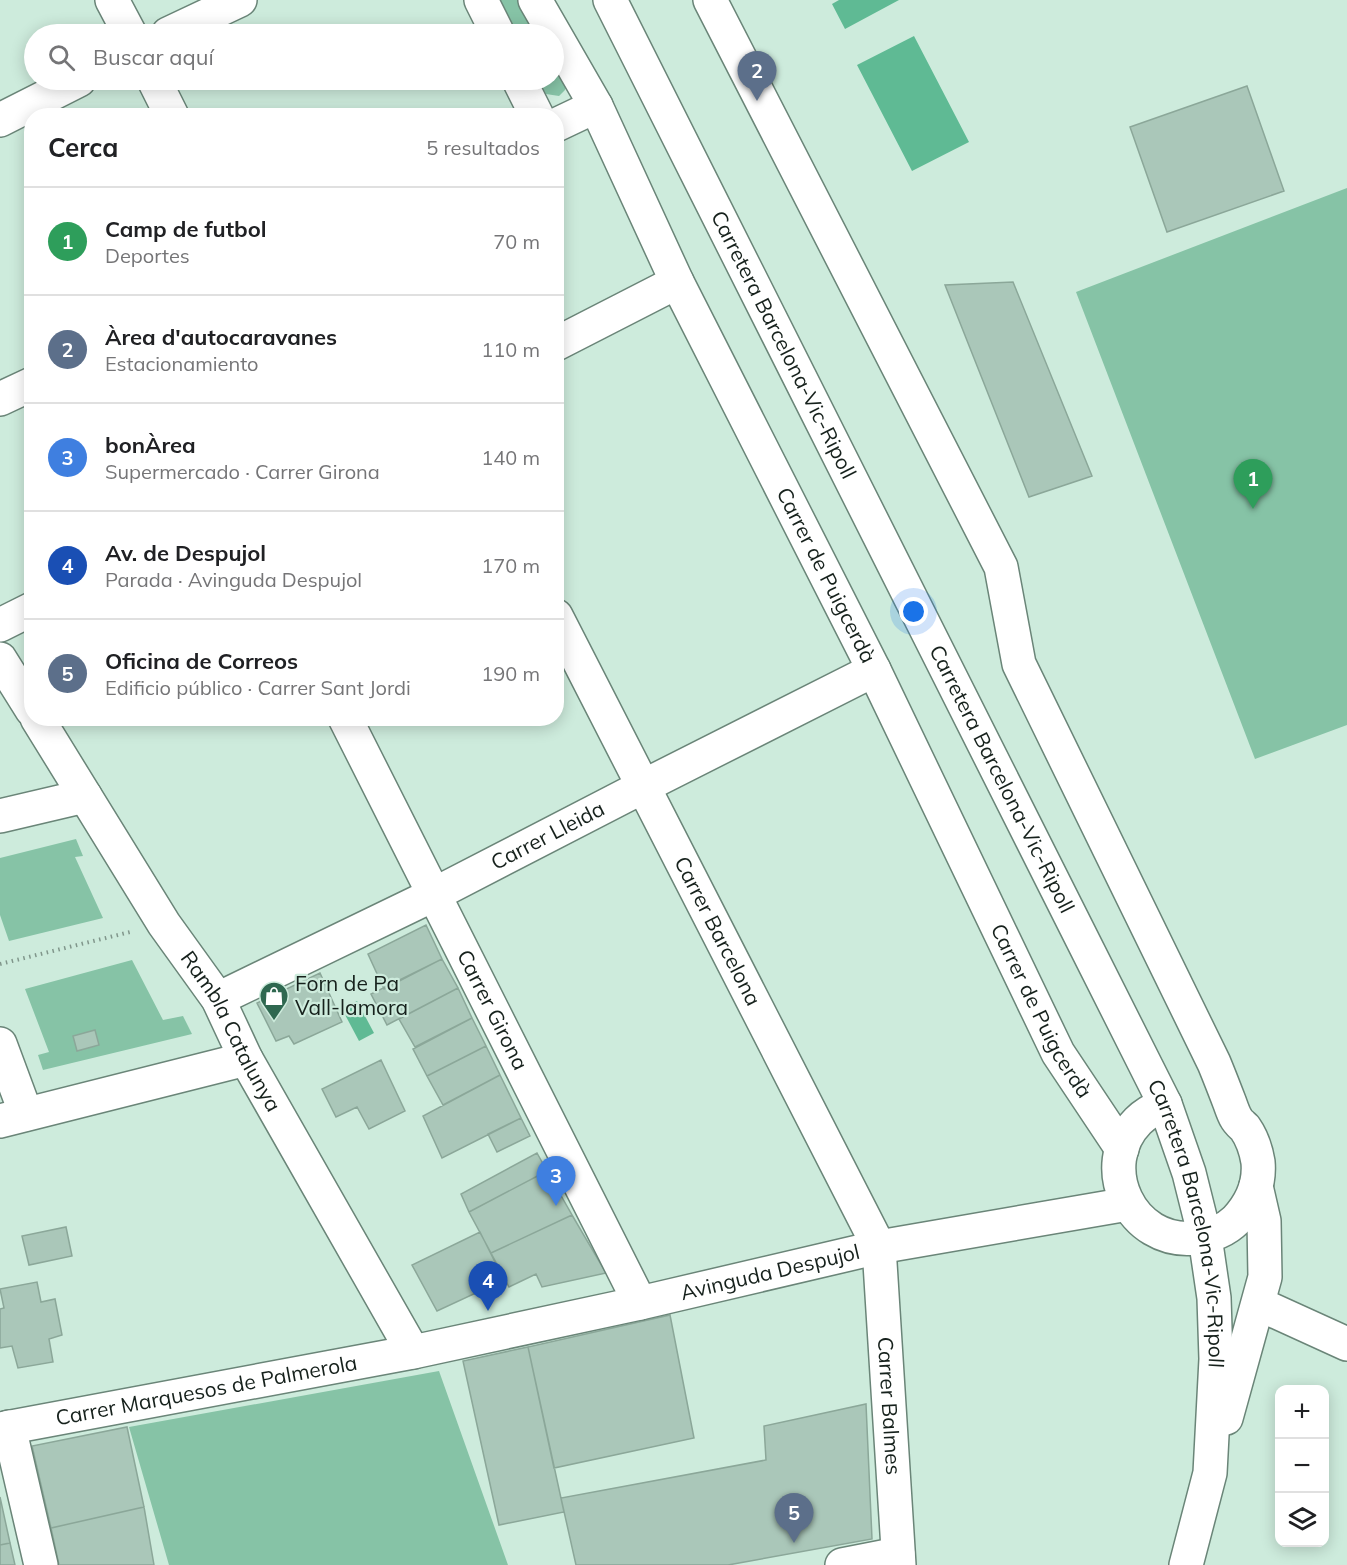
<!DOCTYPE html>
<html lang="es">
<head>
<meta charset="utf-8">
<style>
	:root { --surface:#fff; --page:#f2f2f2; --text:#202124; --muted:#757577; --line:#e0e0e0; --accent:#2f6850 }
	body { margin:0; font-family:Mulish,sans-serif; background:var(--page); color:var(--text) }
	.controls { position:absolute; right:18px; bottom:18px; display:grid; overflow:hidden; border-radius:12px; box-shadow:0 3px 15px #0003 }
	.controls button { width:54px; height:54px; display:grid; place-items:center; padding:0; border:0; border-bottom:2px solid var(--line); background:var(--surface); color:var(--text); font:30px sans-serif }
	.you { position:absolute; left:914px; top:612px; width:21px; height:21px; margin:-15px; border:4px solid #fff; border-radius:50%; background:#1a73e8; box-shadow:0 0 0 9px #1a73e833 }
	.badge { display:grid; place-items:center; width:39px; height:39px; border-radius:50%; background:var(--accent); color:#fff; font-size:20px; font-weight:700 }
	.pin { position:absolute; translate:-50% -50px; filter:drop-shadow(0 2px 3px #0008) }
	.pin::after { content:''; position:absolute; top:32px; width:21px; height:18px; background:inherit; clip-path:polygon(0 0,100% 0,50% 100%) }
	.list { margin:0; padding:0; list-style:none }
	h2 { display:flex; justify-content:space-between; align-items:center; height:78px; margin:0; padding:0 24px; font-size:26px }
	h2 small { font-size:20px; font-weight:400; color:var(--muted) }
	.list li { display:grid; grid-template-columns:39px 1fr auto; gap:18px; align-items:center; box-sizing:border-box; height:108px; padding:0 24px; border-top:2px solid var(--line) }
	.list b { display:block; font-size:22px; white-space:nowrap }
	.list p { margin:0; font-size:20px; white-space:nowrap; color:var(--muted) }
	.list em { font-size:20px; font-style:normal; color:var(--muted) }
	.icon { flex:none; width:33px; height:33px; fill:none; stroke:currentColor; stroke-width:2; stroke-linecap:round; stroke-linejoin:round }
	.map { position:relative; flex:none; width:1347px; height:1565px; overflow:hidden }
	.search { position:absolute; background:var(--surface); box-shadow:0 3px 15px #0003; left:24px; top:24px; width:540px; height:66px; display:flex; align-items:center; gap:15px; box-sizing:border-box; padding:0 21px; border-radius:33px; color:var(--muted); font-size:22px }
	.panel { position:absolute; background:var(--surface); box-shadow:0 3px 15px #0003; left:24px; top:108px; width:540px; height:618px; border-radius:24px }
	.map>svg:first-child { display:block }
</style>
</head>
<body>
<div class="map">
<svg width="1347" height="1565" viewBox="0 0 1347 1565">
	<rect width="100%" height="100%" fill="#cdebdc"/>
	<!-- green -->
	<path fill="#86c3a6" d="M498,0H525L543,34H516Z
		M554,56L566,81L565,90L559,96L546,94L538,80H554Z
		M1347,188V725L1255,759L1076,292Z
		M76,839L83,856L75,857L103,918L9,941L0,915V858Z
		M132,960L163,1020L183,1016L192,1034L43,1070L38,1055L49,1052L25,989Z
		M439,1371L508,1565H169L129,1427Z"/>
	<!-- water -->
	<path fill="#5fba94" d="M839,0H899L845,29L832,4Z
		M914,36L969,142L912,171L857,65Z
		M357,1001L374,1033L359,1041L342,1009Z"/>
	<!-- building -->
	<path fill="#aac7b9" stroke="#8ba799" stroke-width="1.5" d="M1247,86L1284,191L1167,232L1130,127Z
		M1013,282L1092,476L1029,497L945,285Z
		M426,925L442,959L384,989L368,954Z
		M442,959L458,988L387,1025L371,994Z
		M320,973L342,1022L294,1044L289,1036L276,1041L257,1003Z
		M458,988L472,1018L415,1047L399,1019Z
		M472,1018L486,1046L427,1076L413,1049Z
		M95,1030L99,1045L77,1051L73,1036Z
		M486,1046L500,1075L443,1105L427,1076Z
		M381,1060L405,1111L369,1129L357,1107L336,1117L322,1089Z
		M500,1075L521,1118L442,1158L423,1116Z
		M521,1118L530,1136L497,1152L488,1134Z
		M537,1153L547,1171L469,1212L461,1194Z
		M547,1171L572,1215L491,1253L469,1212Z
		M572,1215L606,1273L542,1287L536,1274L509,1287L491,1253Z
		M66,1227L72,1256L29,1265L22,1236Z
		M480,1232L504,1280L437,1311L412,1265Z
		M37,1282L41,1302L55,1299L62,1335L49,1339L53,1362L18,1368L12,1346L0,1348V1309L4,1308L0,1289Z
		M670,1315L694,1438L554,1468L528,1347Z
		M528,1347L564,1512L499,1525L463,1361Z
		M866,1404L872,1539L728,1565H576L561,1498L766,1460L764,1426Z
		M127,1427L144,1507L51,1528L32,1446Z
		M0,1497L10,1543L0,1545Z
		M144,1507L154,1565H59L51,1528Z
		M10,1543L15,1565H0V1545Z"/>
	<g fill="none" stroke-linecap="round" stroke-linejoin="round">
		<!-- minor casing -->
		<g stroke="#6a8578" stroke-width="36">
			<g id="minor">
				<path d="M112,0L130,34"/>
				<path d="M481,0L498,34"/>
				<path id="s1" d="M535,0L596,106L677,282L874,670L1058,1053L1122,1149"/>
				<path id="s2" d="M610,0L1165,1104L1189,1173L1205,1237L1214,1298L1216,1359L1210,1473L1186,1565"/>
				<path d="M710,0L1001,567L1019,664L1214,1063C1219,1075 1224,1088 1229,1101C1231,1106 1233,1113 1236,1118C1238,1122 1242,1125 1245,1128C1252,1138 1256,1150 1258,1162C1260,1184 1251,1204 1236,1220C1225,1231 1210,1236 1195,1238C1131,1245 1094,1166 1138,1121C1146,1113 1156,1108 1165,1104"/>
				<path d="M168,34L240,0"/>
				<path d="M154,80L172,116"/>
				<path d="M519,80L537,116"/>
				<path d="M0,120L79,80"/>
				<path d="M556,125L596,106"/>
				<path d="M556,344L677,282"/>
				<path d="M0,399L32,384"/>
				<path id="s3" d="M556,616L879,1247L899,1565"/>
				<path d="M0,625L32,609"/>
				<path d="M0,659L32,710"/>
				<path id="s4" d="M37,718L164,924L218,999L246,1059L413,1352"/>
				<path id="s5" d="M345,718L640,1303"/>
				<path d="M0,816L85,796"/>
				<path id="s6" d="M218,999L435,894L644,786L874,670"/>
				<path d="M0,1044L26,1114"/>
				<path d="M0,1121L246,1059"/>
				<path d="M1259,1304L1347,1344"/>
				<path d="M1226,1418L1265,1277L1264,1221L1256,1186"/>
				<path d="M9,1427L41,1565"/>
				<path id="s7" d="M0,1429L413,1352L640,1303L879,1247L1128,1204"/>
				<path d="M842,1565L898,1554"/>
			</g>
		</g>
		<!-- path -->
		<path stroke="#80968b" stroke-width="4" stroke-dasharray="1.5 4.5" stroke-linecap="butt" d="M0,964L130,932"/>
		<!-- minor -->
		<use href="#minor" stroke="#fff" stroke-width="33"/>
	</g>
	<!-- icons -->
	<defs>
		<g id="shop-pin" transform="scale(1.5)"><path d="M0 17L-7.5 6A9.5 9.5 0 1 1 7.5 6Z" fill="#2f6850" stroke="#cdebdc"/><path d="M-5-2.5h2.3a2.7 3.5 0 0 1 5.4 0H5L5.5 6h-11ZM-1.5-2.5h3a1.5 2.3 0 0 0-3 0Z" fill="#fff"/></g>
	</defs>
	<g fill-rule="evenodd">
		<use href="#shop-pin" x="274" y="996"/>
	</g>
	<g text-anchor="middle" stroke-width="4.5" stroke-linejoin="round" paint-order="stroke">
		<!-- street labels -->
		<g font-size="21" fill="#16211c" stroke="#cdebdc">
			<text dy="7" stroke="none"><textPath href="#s2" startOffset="386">Carretera Barcelona-Vic-Ripoll</textPath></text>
			<text dy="7" stroke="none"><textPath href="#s1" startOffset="645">Carrer de Puigcerdà</textPath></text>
			<text dy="7" stroke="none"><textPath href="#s2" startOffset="872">Carretera Barcelona-Vic-Ripoll</textPath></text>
			<text dy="7" stroke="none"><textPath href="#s6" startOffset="368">Carrer Lleida</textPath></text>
			<text dy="7" stroke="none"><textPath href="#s3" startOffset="354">Carrer Barcelona</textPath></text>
			<text dy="7" stroke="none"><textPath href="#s5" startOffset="327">Carrer Girona</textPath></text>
			<text dy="7" stroke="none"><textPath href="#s1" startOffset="1131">Carrer de Puigcerdà</textPath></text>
			<text dy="7" stroke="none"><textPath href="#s4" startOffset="369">Rambla Catalunya</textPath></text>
			<text dy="7" stroke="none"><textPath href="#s2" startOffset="1358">Carretera Barcelona-Vic-Ripoll</textPath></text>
			<text dy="7" stroke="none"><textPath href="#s7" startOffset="786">Avinguda Despujol</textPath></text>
			<text dy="7" stroke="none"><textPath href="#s7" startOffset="210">Carrer Marquesos de Palmerola</textPath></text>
			<text dy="7" stroke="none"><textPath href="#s3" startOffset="868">Carrer Balmes</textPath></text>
		</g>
		<!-- poi labels -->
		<g font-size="21" fill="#16211c" stroke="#cdebdc" text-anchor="start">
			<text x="295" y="991">Forn de Pa<tspan x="295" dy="24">Vall-lamora</tspan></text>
		</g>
	</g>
</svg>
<div class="controls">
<button>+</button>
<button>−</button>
<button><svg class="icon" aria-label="layers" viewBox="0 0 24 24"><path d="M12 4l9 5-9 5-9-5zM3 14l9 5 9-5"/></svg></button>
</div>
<div class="you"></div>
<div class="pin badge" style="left:1253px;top:509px;background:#2e9e5b">1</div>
<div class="pin badge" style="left:757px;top:101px;background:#5c6f8a">2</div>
<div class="pin badge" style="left:556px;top:1206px;background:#3f7fe0">3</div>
<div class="pin badge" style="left:488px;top:1311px;background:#1a4fb4">4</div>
<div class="pin badge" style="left:794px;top:1543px;background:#5c6f8a">5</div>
<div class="search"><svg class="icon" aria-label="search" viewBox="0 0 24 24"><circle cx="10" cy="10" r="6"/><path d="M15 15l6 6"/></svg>Buscar aquí</div>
<section class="panel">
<h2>Cerca<small>5 resultados</small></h2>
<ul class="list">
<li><span class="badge" style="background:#2e9e5b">1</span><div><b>Camp de futbol</b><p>Deportes</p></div><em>70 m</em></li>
<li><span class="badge" style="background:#5c6f8a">2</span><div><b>Àrea d'autocaravanes</b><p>Estacionamiento</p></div><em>110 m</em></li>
<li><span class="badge" style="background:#3f7fe0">3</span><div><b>bonÀrea</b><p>Supermercado · Carrer Girona</p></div><em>140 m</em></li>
<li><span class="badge" style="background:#1a4fb4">4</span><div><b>Av. de Despujol</b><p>Parada · Avinguda Despujol</p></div><em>170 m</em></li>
<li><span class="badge" style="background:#5c6f8a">5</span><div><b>Oficina de Correos</b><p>Edificio público · Carrer Sant Jordi</p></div><em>190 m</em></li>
</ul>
</section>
</div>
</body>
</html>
